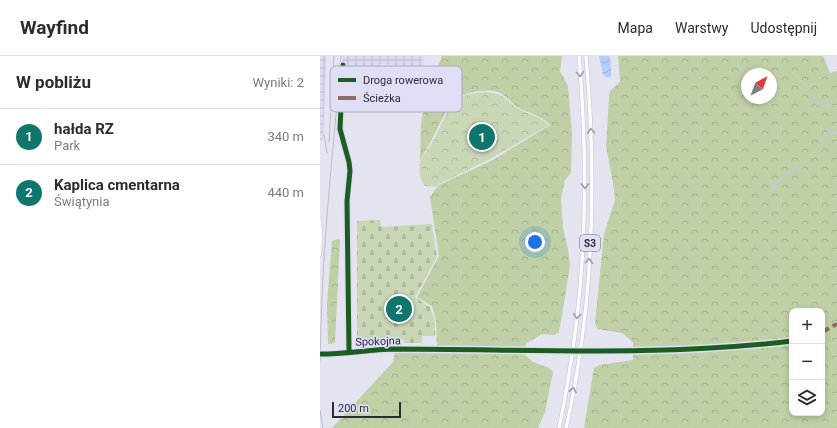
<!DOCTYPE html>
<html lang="pl">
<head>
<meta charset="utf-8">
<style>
	:root { --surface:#fff; --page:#f7f7f7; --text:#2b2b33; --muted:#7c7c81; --line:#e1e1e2; --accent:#0f766e }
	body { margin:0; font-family:Roboto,sans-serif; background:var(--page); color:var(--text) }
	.controls { position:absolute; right:12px; bottom:12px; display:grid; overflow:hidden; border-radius:8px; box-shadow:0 2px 6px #0003 }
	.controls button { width:36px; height:36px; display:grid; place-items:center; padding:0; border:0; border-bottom:1px solid var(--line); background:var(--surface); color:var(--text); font:20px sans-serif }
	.compass { position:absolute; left:421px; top:12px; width:36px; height:36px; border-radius:50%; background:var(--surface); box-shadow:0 2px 6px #0003; rotate:41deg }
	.scale { position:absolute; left:12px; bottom:10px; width:69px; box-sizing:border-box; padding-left:4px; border:2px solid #2c2b34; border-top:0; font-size:11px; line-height:14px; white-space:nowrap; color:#2c2b34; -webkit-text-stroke:3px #e0def5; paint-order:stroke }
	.you { position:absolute; left:215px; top:186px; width:14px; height:14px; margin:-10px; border:3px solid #fff; border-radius:50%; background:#1a73e8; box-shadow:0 0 0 6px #1a73e833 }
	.badge { display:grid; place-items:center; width:26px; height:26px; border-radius:50%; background:var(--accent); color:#fff; font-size:13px; font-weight:700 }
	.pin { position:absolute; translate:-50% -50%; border:2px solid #fff; box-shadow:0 1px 4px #0006 }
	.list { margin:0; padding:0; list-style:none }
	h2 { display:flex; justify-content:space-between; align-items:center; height:52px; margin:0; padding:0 16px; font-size:17px }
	h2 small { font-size:13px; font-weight:400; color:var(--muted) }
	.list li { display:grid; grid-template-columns:26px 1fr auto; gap:12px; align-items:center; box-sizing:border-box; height:56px; padding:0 16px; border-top:1px solid var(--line) }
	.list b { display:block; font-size:15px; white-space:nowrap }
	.list p { margin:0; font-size:13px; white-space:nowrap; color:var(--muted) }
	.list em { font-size:13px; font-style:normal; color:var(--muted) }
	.icon { flex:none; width:22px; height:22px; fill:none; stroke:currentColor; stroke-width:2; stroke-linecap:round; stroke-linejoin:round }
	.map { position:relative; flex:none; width:517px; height:372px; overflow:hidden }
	header { display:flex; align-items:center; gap:24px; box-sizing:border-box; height:56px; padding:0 20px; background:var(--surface); border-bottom:1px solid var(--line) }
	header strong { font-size:19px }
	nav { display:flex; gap:22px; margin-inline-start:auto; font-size:14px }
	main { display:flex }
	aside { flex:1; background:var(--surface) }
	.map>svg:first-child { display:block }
</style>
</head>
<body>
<header>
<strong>Wayfind</strong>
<nav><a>Mapa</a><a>Warstwy</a><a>Udostępnij</a></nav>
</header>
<main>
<aside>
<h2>W pobliżu<small>Wyniki: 2</small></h2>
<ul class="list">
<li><span class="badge">1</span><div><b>hałda RZ</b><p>Park</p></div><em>340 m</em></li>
<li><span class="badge">2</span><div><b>Kaplica cmentarna</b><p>Świątynia</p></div><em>440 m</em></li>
</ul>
</aside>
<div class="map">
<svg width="517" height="372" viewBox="0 0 517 372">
	<defs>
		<pattern id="industrial-grid" width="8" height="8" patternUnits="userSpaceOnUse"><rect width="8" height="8" fill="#dddbf1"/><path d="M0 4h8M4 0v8" fill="none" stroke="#bebccf"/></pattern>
		<pattern id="forest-crowns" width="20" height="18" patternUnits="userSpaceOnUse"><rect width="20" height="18" fill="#bfcfa6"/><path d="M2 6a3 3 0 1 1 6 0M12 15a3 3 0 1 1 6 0" fill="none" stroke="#a4b290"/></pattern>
		<pattern id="cemetery-stones" width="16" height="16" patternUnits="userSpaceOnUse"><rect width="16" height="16" fill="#cad7b7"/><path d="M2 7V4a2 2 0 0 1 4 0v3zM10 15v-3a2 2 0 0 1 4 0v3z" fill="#aeb99e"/></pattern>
		<pattern id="park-crowns" width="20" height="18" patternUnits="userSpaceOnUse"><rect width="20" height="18" fill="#cad7b7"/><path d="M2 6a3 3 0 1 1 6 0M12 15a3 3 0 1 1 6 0" fill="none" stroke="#aeb99e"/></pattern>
		<pattern id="water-waves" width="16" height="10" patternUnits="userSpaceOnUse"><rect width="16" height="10" fill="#b5cdfa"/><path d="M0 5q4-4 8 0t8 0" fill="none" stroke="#9cb0d7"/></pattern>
	</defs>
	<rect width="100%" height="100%" fill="#e4e3f0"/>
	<!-- industrial -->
	<path fill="url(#industrial-grid)" d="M0,0H6L3,84H0Z
		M19,0H104L103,11L60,8L58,45L24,43L25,9L22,8L23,0Z"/>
	<!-- forest -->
	<path fill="url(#forest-crowns)" fill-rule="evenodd" d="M122,0H242L240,15L248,30L252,79L251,117L245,124L241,143L243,172L248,193L250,210L239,276L234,279L222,278L207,287L204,292V298L213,306L229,312L233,316L225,356L218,372H12L73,306L75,295L117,296L116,264L112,250L97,241L119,200L110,141L119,129L173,104L230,69C219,57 207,58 196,50C191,46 187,41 182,38C176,34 168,34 161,35C129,37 125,59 112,83C108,91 104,97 100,104L101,66L108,35Z
		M298,0H503L510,17L517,15V372H264L274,312L280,309L313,304V286L302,277L277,273L275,267L284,178L295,144L294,133L286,90L289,41L290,35L300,26ZM427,18H451V42H427ZM472,255H502V357H472Z
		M18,183L20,184L15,287L8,288L7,248L12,185Z"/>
	<!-- cemetery -->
	<path fill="url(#cemetery-stones)" d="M60,164L61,171L112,168L117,201L95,241L110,251L115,265V280H102V287H84V284L37,285V165Z"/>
	<!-- park -->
	<path fill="url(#park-crowns)" d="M166,36C186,37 185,45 199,53C209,59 220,60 229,69L172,102L119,128L116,131L105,130C100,124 98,113 100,106C103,98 110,91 113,85C122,69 126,51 142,41C149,37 158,37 166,36Z"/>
	<!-- water -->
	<path fill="url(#water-waves)" d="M279,0H290L291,14V20L287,22L283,19Z"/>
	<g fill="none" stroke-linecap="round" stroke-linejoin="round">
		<!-- stream -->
		<path stroke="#b5cdfa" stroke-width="1" d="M472,15L493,36L496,48L498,49L501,47L505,52L508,49H511L517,43
			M447,139L455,132L454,127C462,126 463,122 468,117H473L484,108L487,103L498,92L502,90V84L507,76L517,77"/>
		<!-- street casing -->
		<g stroke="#c2c1cc" stroke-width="3">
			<path id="street" d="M23,9L20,73L29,106L30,115L27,145L29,296
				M198,295H248
				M265,295L326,294
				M0,298L61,294H118"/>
		</g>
		<!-- secondary casing -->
		<g stroke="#c2c1cc" stroke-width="3.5">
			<path id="secondary" d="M0,163L1,179L0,199"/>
		</g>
		<!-- highway casing -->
		<g stroke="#c2c1cc" stroke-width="4.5">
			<path id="highway" d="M239,372C243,354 246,336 249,318C267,213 268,106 259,0
				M246,372C274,250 277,124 266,0"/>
		</g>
		<!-- street -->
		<use href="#street" stroke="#fbfbfd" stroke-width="2"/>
		<!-- secondary -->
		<use href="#secondary" stroke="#fbfbfd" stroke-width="2.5"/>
		<!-- highway -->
		<use href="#highway" stroke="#fbfbfd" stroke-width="3.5"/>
		<!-- rail -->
		<path stroke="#bdbdc0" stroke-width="1" d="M4,79L7,97
			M9,86L14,0
			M0,306C1,258 3,209 7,160C11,107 17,54 21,0
			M0,354L3,372"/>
		<!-- street-bridge casing -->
		<g stroke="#c2c1cc" stroke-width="3" stroke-linecap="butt">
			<path id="street-bridge" d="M248,295H265"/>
		</g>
		<!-- street-bridge -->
		<use href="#street-bridge" stroke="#fbfbfd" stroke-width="2"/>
		<!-- quiet -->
		<path stroke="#8d6e63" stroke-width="4" stroke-dasharray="8 4" stroke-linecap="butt" d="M502,276L517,268"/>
		<!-- cycleway casing -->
		<g stroke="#e0def5" stroke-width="8">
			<path id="cycleway" d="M23,9L20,73L29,106L30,115L27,145L29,296
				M0,298C24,298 48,294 73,293C206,293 340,301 472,285"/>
		</g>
		<!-- cycleway -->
		<use href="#cycleway" stroke="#1b5e20" stroke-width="5"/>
	</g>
	<!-- one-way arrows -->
	<defs><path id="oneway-chevron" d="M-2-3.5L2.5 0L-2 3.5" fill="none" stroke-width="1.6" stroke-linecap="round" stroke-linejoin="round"/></defs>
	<g stroke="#9e9da3">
		<use href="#oneway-chevron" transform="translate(260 18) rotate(85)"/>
		<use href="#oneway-chevron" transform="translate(271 75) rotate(-93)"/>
		<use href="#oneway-chevron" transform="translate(265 130) rotate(90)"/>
		<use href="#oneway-chevron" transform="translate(269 205) rotate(-86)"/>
		<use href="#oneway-chevron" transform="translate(257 260) rotate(96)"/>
		<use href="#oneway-chevron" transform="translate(253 334) rotate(-80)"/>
	</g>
	<g text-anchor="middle" stroke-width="3" stroke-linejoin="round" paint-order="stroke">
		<!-- shield labels -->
		<rect fill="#e0def5" stroke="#62616e" stroke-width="1" x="260" y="179" width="20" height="16" rx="3"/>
		<g font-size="10" font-weight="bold" fill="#2c2b34">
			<text x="270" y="191">S3</text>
		</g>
		<!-- street labels -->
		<g font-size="11" fill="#2c2b34" stroke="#e0def5">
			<text transform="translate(58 285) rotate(-2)" y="4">Spokojna</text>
		</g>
	</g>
	<!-- legend -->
	<rect x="10" y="10" width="132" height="46" rx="6" fill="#e0def5" stroke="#aaa8bb" stroke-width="1"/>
	<rect x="18" y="22" width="18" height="4" fill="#1b5e20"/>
	<rect x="18" y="40" width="18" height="4" fill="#8d6e63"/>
	<g font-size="11" fill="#2c2b34">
		<text x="43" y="28">Droga rowerowa</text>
		<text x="43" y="46">Ścieżka</text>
	</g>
</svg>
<div class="controls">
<button>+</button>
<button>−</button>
<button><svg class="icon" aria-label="layers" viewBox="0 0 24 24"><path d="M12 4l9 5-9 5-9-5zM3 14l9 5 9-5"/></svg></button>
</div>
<svg class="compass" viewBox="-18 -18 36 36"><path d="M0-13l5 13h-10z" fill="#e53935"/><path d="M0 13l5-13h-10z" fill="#7c7c81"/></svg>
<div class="scale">200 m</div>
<div class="you"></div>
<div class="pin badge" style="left:162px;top:81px">1</div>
<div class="pin badge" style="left:79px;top:253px">2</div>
</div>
</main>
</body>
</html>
